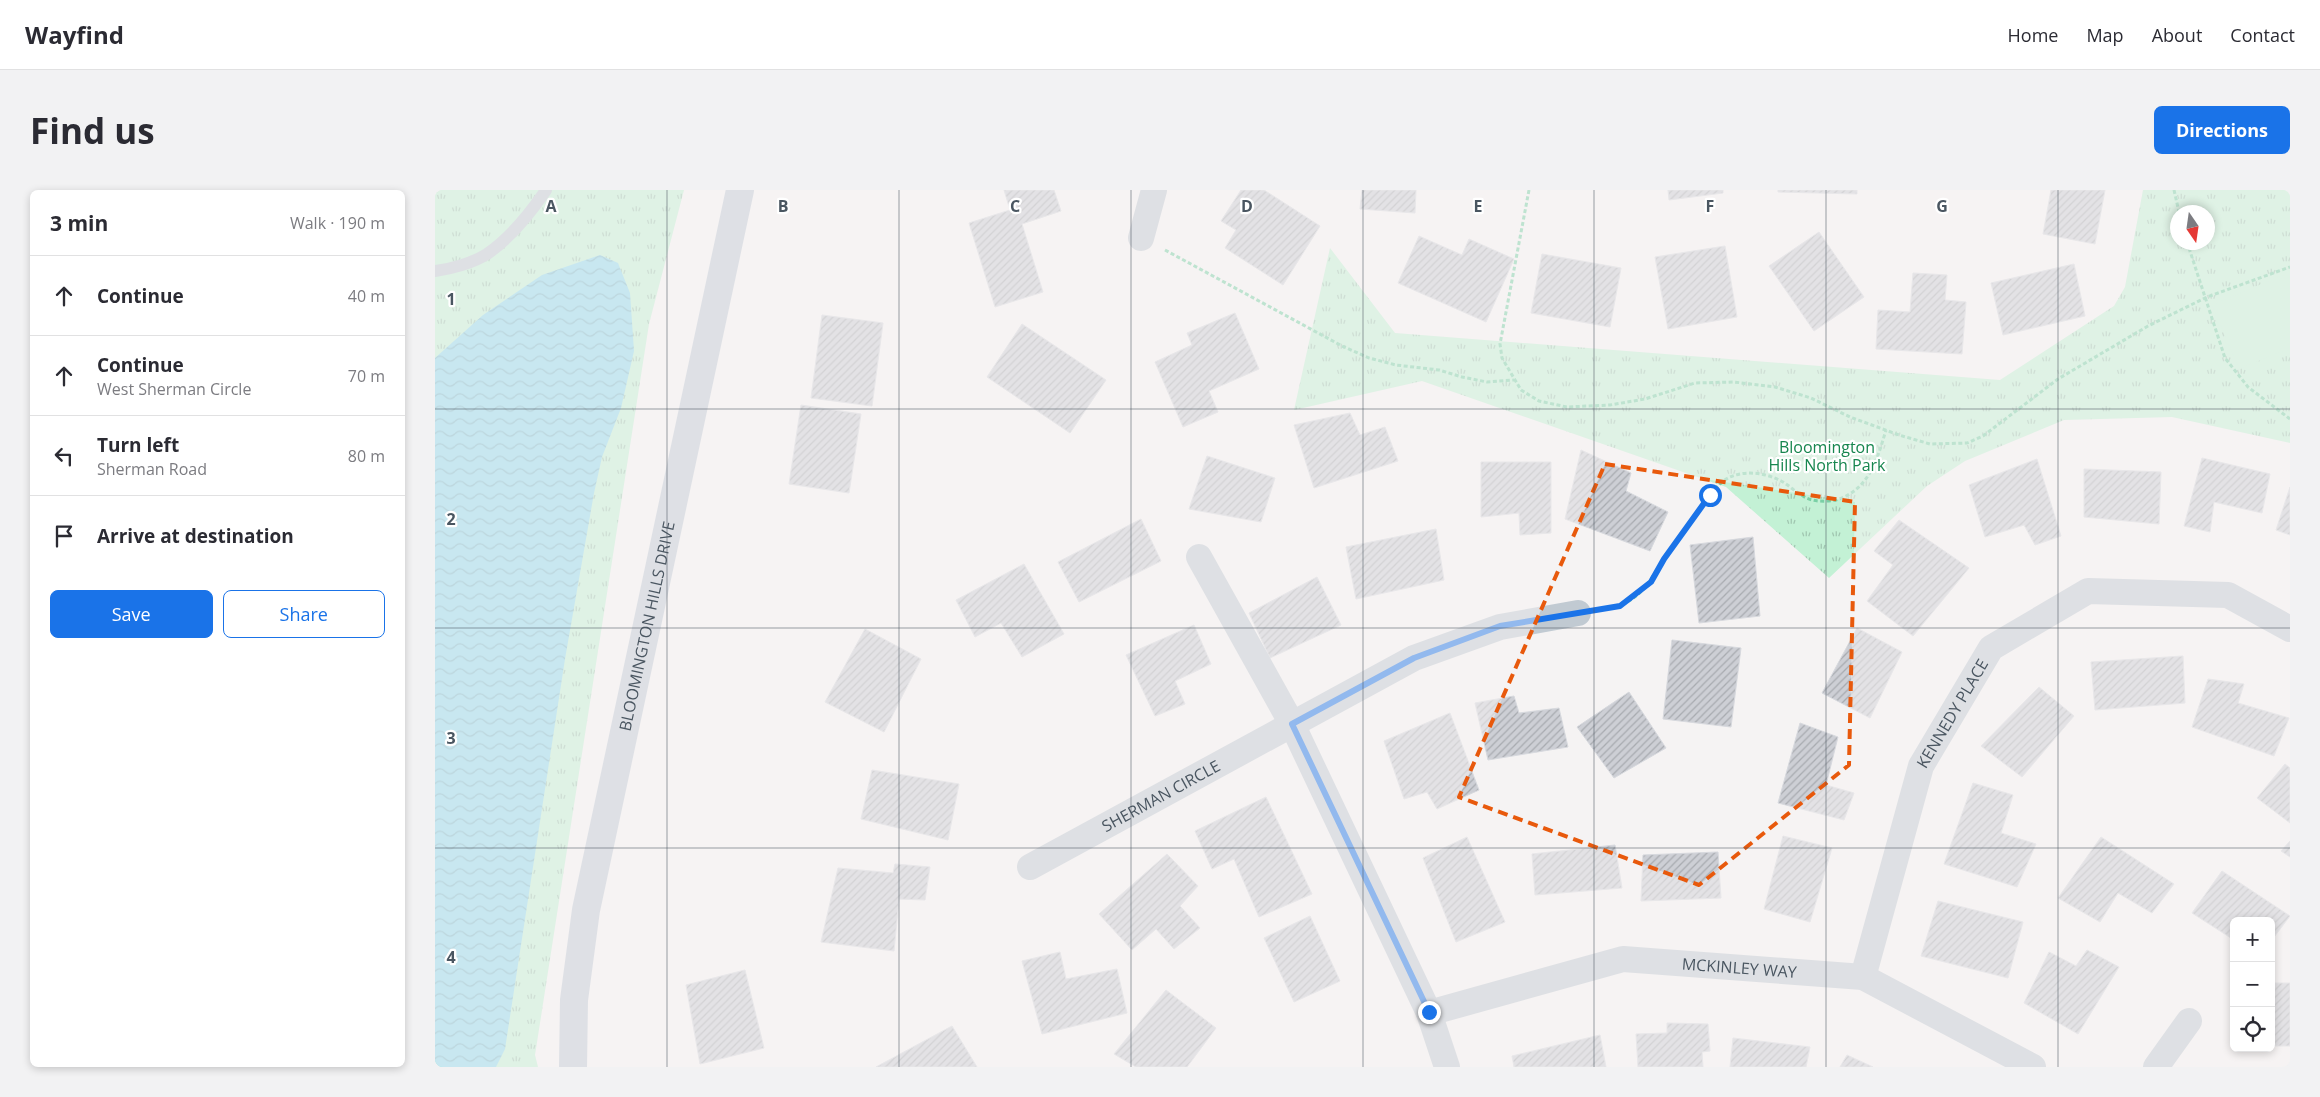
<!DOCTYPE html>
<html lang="en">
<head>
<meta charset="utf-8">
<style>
	:root { --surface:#fff; --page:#f2f2f3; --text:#2b2b33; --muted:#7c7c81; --line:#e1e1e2; --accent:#1a73e8 }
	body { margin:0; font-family:"Open Sans",sans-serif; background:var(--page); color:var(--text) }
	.controls { position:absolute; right:15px; bottom:15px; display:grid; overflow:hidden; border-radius:8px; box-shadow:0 2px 8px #0003 }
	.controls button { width:45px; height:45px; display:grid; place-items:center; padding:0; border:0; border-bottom:1px solid var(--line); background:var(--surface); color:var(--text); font:25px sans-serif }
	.compass { position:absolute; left:1735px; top:15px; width:45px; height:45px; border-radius:50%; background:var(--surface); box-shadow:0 2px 8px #0003; rotate:167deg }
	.stop { position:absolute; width:15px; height:15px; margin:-11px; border:4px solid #1a73e8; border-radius:50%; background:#fff }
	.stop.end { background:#1a73e8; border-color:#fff; box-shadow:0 1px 5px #0008 }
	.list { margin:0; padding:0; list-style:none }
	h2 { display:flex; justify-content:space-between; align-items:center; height:65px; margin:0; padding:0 20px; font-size:21px }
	h2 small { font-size:16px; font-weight:400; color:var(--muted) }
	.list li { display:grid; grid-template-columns:32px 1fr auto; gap:15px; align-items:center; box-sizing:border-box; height:80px; padding:0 20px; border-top:1px solid var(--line) }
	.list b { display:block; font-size:19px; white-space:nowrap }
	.list p { margin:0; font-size:16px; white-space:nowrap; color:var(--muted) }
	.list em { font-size:16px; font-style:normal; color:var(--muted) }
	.actions { display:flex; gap:10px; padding:15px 20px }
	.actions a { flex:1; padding:11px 0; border:1px solid var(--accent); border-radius:8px; text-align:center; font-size:18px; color:var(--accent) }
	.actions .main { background:var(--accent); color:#fff }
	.icon { flex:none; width:28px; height:28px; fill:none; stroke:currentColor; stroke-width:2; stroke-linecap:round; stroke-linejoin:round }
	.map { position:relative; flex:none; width:1855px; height:877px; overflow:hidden; border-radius:8px }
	header { display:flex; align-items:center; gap:30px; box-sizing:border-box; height:70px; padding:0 25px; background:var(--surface); border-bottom:1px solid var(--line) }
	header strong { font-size:24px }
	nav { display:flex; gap:28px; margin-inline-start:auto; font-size:18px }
	.intro { display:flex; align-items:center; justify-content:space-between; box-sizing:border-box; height:120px; padding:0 30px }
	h1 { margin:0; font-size:35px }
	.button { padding:12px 22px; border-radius:8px; background:var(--accent); color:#fff; font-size:18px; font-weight:700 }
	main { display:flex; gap:30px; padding:0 30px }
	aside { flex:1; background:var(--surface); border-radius:8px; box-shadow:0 2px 8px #0003 }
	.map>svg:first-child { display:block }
</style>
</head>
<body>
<header>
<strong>Wayfind</strong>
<nav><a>Home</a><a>Map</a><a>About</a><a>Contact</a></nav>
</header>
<div class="intro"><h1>Find us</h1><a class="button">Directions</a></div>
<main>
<aside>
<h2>3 min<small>Walk · 190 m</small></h2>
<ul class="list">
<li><svg class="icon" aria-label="ahead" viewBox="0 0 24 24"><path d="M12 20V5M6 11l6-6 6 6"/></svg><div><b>Continue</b></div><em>40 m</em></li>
<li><svg class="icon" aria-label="ahead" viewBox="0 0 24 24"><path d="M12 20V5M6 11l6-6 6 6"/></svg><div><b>Continue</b><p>West Sherman Circle</p></div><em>70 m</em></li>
<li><svg class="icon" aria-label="left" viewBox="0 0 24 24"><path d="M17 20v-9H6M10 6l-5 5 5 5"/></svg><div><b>Turn left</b><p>Sherman Road</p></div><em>80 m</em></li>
<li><svg class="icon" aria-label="arrive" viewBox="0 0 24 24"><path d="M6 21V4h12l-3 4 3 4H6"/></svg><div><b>Arrive at destination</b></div></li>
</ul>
<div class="actions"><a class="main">Save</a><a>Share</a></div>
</aside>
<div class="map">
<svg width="1855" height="877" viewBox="0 0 1855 877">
	<defs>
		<pattern id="grass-tufts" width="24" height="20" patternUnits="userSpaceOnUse" patternTransform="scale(1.25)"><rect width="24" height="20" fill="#c3f1d5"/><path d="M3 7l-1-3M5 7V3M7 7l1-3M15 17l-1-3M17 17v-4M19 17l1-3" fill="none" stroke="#a0c6b0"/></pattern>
		<pattern id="water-waves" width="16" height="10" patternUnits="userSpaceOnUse" patternTransform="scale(1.25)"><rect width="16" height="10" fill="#90daee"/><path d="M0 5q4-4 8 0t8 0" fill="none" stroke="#78b4c4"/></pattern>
		<pattern id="building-hatch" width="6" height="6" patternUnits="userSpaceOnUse" patternTransform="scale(1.25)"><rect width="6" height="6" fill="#cdcfd5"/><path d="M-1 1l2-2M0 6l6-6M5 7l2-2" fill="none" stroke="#a8abb0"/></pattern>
	</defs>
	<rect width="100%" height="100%" fill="#f5f3f3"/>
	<!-- grass -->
	<path fill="url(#grass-tufts)" fill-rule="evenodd" d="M0,0H249L214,134L100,865L103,877H0Z
		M1708,0H1855V253L1737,227L1629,230L1530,271L1492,296L1394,388L1291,297L987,191L859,220L895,58L960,143L1565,190L1679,116L1690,97ZM1742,22H1772V52H1742Z"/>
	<!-- pitch -->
	<path fill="#c3f1d5" d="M1855,82V158L1804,179L1777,115Z"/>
	<!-- water -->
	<path fill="url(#water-waves)" d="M165,65L183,73L195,103L199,161L186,218L167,267L159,303L130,469L70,859L61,877H0V168L48,125L107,85Z"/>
	<!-- building -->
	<path fill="url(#building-hatch)" stroke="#d7d9de" d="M569,0H619L626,21L587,34L608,102L560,117L534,33L575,20Z
		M806,0H829L885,36L848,95L790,58L801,40L786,31Z
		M927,0H981L980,23L925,19Z
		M1233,0H1288V3L1234,10Z
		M1343,0H1422V4L1343,2Z
		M1616,0H1670L1660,54L1608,44Z
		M1384,42L1429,107L1379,141L1334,76Z
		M984,46L1027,65L1034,49L1079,69L1051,132L963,93Z
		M1290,56L1302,127L1233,139L1220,67Z
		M1107,64L1186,78L1175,137L1096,123Z
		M1639,74L1650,126L1568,145L1556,93Z
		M1478,83L1512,85L1510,110L1531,112L1527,164L1441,159L1443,120L1475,122Z
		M800,123L824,179L774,201L783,222L748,237L720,172L757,155L752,143Z
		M387,125L448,133L437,216L376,208Z
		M587,134L671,190L635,243L552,187Z
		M366,215L426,224L414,303L354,294Z
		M915,223L925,245L950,237L963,271L879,298L859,235Z
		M1146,260L1196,283L1191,301L1233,322L1215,361L1130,329Z
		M772,266L840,288L826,332L754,319Z
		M1767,268L1835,284L1827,323L1779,312L1775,342L1749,336Z
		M1602,269L1626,346L1600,355L1589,335L1550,347L1534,295Z
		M1046,272H1116V343L1085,345L1084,323L1046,327Z
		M1649,279L1726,282L1724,334L1649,327Z
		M1855,297V345L1841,340Z
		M706,329L726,371L644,412L623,372Z
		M1464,330L1534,378L1478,446L1432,411L1458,375L1439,361Z
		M1001,339L1009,390L921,409L911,357Z
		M1318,347L1325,426L1264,433L1255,355Z
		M589,374L629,444L587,467L566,433L540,447L521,410Z
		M882,387L906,435L835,468L814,423Z
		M759,435L776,474L740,491L750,514L720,526L691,465Z
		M1422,438L1467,462L1435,528L1387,503Z
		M430,439L486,469L449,542L390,512Z
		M1237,450L1306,458L1296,537L1228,529Z
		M1748,466L1750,513L1660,520L1656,472Z
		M1773,489L1809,494L1803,513L1854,528L1839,566L1757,537Z
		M1604,497L1639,526L1587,587L1546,556Z
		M1194,502L1231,558L1179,588L1142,537Z
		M1079,506L1084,523L1124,518L1133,557L1053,570L1040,513Z
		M1015,523L1044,600L1002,619L992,602L969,609L949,551Z
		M1365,533L1403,547L1391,595L1419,603L1409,630L1343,613Z
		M1850,574L1855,578V633L1822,608Z
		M437,580L524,594L513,650L426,629Z
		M1538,593L1578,605L1566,643L1601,654L1582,697L1509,674Z
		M831,607L877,704L824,727L799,669L777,679L760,641Z
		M1348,646L1397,658L1375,732L1329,719Z
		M1032,647L1070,732L1021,752L988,668Z
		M1666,647L1739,694L1717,723L1683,703L1665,732L1623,708Z
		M1855,651V667L1846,661Z
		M1180,655L1187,698L1100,705L1097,664Z
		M1283,662L1286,708L1206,711L1208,665Z
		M732,664L763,696L745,716L765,738L739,759L721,739L697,760L664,724Z
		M460,674L495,677L490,710L464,709L459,761L386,752L403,678L458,683Z
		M1787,681L1855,726L1836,751V731H1799V750L1757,723Z
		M1503,711L1588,732L1573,788L1486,766Z
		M875,726L905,791L859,812L829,748Z
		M1652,760L1684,777L1643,844L1589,813L1614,762L1641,776Z
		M625,762L631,789L682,779L692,823L607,844L587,771Z
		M310,780L329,858L265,874L251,795Z
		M1840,793H1855V856H1837Z
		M731,800L781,838L752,877H701L679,864Z
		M1232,833L1273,834L1275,861L1267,862L1268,877H1203L1201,844L1232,843Z
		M517,836L542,877H441Z
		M1165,845L1171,877H1079L1077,866Z
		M1298,848L1375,857L1371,877H1295Z
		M1412,865L1438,877H1405Z"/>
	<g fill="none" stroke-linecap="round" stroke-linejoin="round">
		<!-- path -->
		<path stroke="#7ad0a6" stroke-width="3" stroke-dasharray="4 2.5" stroke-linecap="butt" d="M1094,0L1065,154L1067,168L1086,200L1104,211L1132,217L1175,215L1210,209L1260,193L1299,192L1340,197L1376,208L1415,227L1464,245L1495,254L1532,253L1548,246L1623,189L1713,136L1772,107L1855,77
			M1739,0L1744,22
			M1752,52L1790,168L1813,197L1855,229
			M730,60L907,156L934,168L961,175L1004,180L1027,187L1052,192L1079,190
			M1168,419C1203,414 1211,397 1229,369C1240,351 1254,334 1266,317C1273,307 1284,292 1295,287C1311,280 1331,283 1346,291C1354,295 1360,302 1368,306C1376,312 1391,312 1401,310C1434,300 1442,270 1451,240"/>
		<!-- lane -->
		<path stroke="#c1cad2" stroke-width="12" d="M0,81C16,79 38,73 52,64C74,49 96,22 111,0"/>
		<!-- street -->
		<g stroke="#c1cad2" stroke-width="26">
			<path d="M706,48L719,0"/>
			<path d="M764,367L857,534L994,823L1012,877"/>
			<path id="s1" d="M595,677L979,468L1065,437L1143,423"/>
			<path id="s2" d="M1428,787L1486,576L1556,458L1653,401L1793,405L1855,439"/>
			<path id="s3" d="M994,823L1188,769L1428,787L1598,877"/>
			<path d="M1721,877L1754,831"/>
		</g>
		<!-- secondary -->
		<path stroke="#c1cbd6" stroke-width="28" id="s4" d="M138,877L139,810L151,720L305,0"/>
	</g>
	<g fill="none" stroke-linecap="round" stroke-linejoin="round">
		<!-- route -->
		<path stroke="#1a73e8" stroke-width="6" d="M994,822L857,534L979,468L1065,436L1185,416L1216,392L1229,369L1275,305"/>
	</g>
	<!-- marked area -->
	<path d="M0 0H1855V877H0ZM1170,274L1420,312L1414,575L1264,695L1024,607Z" fill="#f5f3f3" fill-opacity=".55" fill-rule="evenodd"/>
	<path fill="none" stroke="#e8590c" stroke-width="4" stroke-dasharray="10 6" stroke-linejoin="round" d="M1170,274L1420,312L1414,575L1264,695L1024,607Z"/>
	<!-- grid -->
	<path fill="none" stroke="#4a5661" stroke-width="1" stroke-opacity="0.55" d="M232,0V877M464,0V877M696,0V877M928,0V877M1159,0V877M1391,0V877M1623,0V877M0,219H1855M0,438H1855M0,658H1855"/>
	<g text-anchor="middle" stroke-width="4.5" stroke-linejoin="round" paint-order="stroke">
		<!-- park labels -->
		<g font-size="16" fill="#17864f" stroke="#fff">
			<text x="1392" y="263">Bloomington<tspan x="1392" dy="18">Hills North Park</tspan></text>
		</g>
		<!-- street labels -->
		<g font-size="16" fill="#4a5661" stroke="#fff">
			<text dy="6" stroke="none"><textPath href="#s4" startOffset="448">BLOOMINGTON HILLS DRIVE</textPath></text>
			<text dy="6" stroke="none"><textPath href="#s2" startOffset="280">KENNEDY PLACE</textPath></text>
			<text dy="6" stroke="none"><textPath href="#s1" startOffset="149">SHERMAN CIRCLE</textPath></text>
			<text dy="6" stroke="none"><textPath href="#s3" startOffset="318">MCKINLEY WAY</textPath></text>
		</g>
	</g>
	<g font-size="16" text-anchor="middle" font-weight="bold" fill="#4a5661" stroke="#fff" stroke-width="4.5" stroke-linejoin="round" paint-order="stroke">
		<text x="116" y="22">A</text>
		<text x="348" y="22">B</text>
		<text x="580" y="22">C</text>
		<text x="812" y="22">D</text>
		<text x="1043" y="22">E</text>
		<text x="1275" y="22">F</text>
		<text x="1507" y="22">G</text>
		<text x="16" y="115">1</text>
		<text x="16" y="335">2</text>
		<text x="16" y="554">3</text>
		<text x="16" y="773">4</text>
	</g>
</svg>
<div class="controls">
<button>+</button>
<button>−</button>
<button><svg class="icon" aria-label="locate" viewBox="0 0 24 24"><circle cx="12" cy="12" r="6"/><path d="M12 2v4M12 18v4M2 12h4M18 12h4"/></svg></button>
</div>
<svg class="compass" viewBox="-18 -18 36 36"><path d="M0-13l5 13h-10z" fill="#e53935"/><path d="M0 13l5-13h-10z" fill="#7c7c81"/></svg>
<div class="stop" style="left:1275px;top:305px"></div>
<div class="stop end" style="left:994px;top:822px"></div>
</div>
</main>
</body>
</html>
